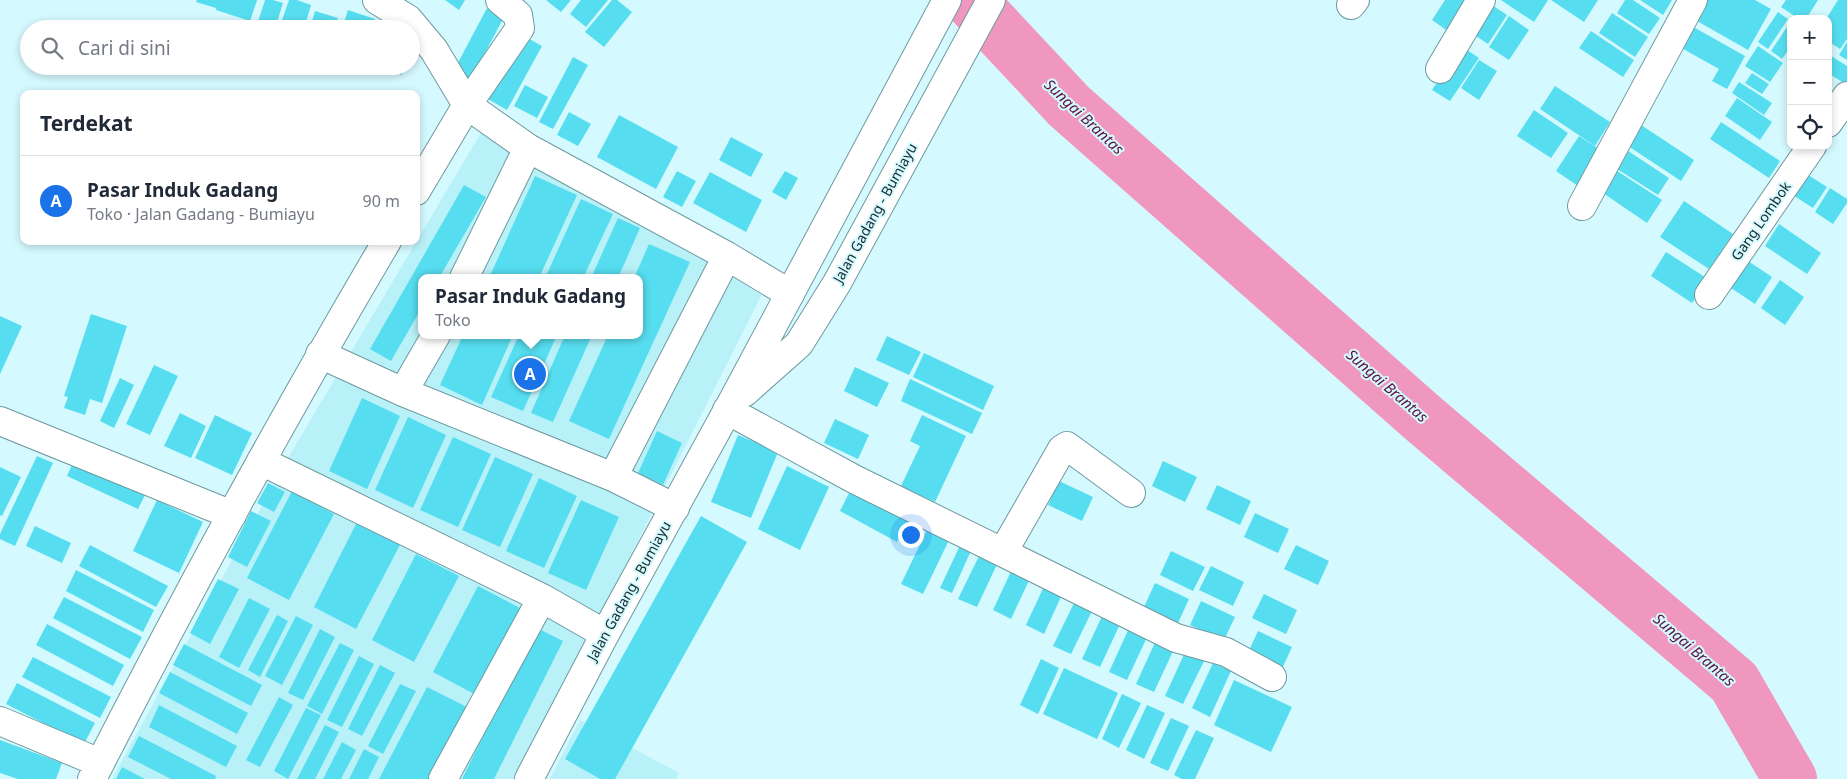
<!DOCTYPE html>
<html lang="id">
<head>
<meta charset="utf-8">
<style>
	:root { --surface:#fff; --page:#f6f6f7; --text:#1f2937; --muted:#747a83; --line:#e0e1e3; --accent:#1a73e8 }
	body { margin:0; font-family:"Noto Sans",sans-serif; background:var(--page); color:var(--text) }
	.controls { position:absolute; right:15px; top:15px; display:grid; overflow:hidden; border-radius:10px; box-shadow:0 2px 8px #0003 }
	.controls button { width:45px; height:45px; display:grid; place-items:center; padding:0; border:0; border-bottom:1px solid var(--line); background:var(--surface); color:var(--text); font:25px sans-serif }
	.you { position:absolute; left:910px; top:534px; width:18px; height:18px; margin:-12px; border:4px solid #fff; border-radius:50%; background:#1a73e8; box-shadow:0 0 0 8px #1a73e833 }
	.badge { display:grid; place-items:center; width:32px; height:32px; border-radius:50%; background:var(--accent); color:#fff; font-size:16px; font-weight:700 }
	.pin { position:absolute; translate:-50% -50%; border:2px solid #fff; box-shadow:0 1px 5px #0006 }
	.popup { position:absolute; left:418px; top:274px; width:225px; height:65px; box-sizing:border-box; display:grid; place-content:center; border-radius:10px; background:var(--surface); filter:drop-shadow(0 1px 4px #0005); font-size:16px; white-space:nowrap; color:var(--muted) }
	.popup b { font-size:19px; color:var(--text) }
	.popup::after { content:''; position:absolute; left:50%; top:100%; margin-left:-10px; border:10px solid transparent; border-top-color:var(--surface) }
	.list { margin:0; padding:0; list-style:none }
	h2 { display:flex; justify-content:space-between; align-items:center; height:65px; margin:0; padding:0 20px; font-size:21px }
	h2 small { font-size:16px; font-weight:400; color:var(--muted) }
	.list li { display:grid; grid-template-columns:32px 1fr auto; gap:15px; align-items:center; box-sizing:border-box; height:90px; padding:0 20px; border-top:1px solid var(--line) }
	.list b { display:block; font-size:19px; white-space:nowrap }
	.list p { margin:0; font-size:16px; white-space:nowrap; color:var(--muted) }
	.list em { font-size:16px; font-style:normal; color:var(--muted) }
	.icon { flex:none; width:28px; height:28px; fill:none; stroke:currentColor; stroke-width:2; stroke-linecap:round; stroke-linejoin:round }
	.map { position:relative; flex:none; width:1847px; height:779px; overflow:hidden }
	.search { position:absolute; background:var(--surface); box-shadow:0 2px 8px #0003; left:20px; top:20px; width:400px; height:55px; display:flex; align-items:center; gap:12px; box-sizing:border-box; padding:0 18px; border-radius:28px; color:var(--muted); font-size:19px }
	.panel { position:absolute; background:var(--surface); box-shadow:0 2px 8px #0003; left:20px; top:90px; width:400px; height:155px; border-radius:10px }
	.map>svg:first-child { display:block }
</style>
</head>
<body>
<div class="map">
<svg width="1847" height="779" viewBox="0 0 1847 779">
	<rect width="100%" height="100%" fill="#d4f9fe"/>
	<!-- built -->
	<path fill="#b9f1f9" fill-rule="evenodd" d="M482,131L764,290L518,779H112L288,458ZM421,278H639V335H421Z
		M580,720L679,773L676,779H550Z"/>
	<g fill="none" stroke-linecap="round" stroke-linejoin="round">
		<!-- river -->
		<path stroke="#f097c0" stroke-width="54" d="M970,0L1069,106L1425,420L1734,682L1790,779"/>
	</g>
	<!-- building -->
	<path fill="#56def0" d="M197,0H257L250,21L216,10V8L196,2Z
		M265,0H273L283,3L275,29L257,25Z
		M289,0H297L311,5L304,29H279Z
		M445,0H465L459,10Z
		M546,0H571L561,12Z
		M581,0H608L586,27L570,14Z
		M612,0H617L632,12L604,47L585,32Z
		M1445,0H1475L1452,34L1432,20Z
		M1501,0H1548L1534,22Z
		M1551,0H1598L1584,22Z
		M1625,0H1633L1660,18L1649,34L1617,13Z
		M1640,0H1672L1663,15Z
		M1708,0H1755L1771,9L1748,50L1697,21Z
		M1786,0H1818L1806,19H1799L1781,7Z
		M1838,0H1847V39L1840,49L1828,41V19H1826Z
		M1486,1L1507,15L1488,44L1467,30Z
		M487,8L504,17L469,83L452,74Z
		M348,10L375,19L372,29H342Z
		M315,11L338,18L334,29H310Z
		M1778,12L1788,19L1768,49L1758,42Z
		M1612,13L1648,37L1635,57L1599,33Z
		M1509,16L1529,30L1509,60L1489,47Z
		M381,22L399,28V29H379Z
		M1688,24L1745,56L1727,89L1712,81L1719,69L1676,45Z
		M1789,24L1791,25V46L1782,59L1771,51Z
		M1591,31L1634,60L1623,77L1579,48Z
		M522,35L542,46L507,110L488,99Z
		M1847,42V60L1839,55Z
		M1461,46L1479,58L1450,101L1432,90Z
		M1758,46L1783,63L1770,82L1745,66Z
		M1828,54L1847,66V85L1828,73Z
		M573,57L588,65L553,129L539,122Z
		M1479,60L1497,71L1479,100L1461,88Z
		M375,66H404L402,75Z
		M1752,73L1769,84L1762,94L1745,83Z
		M1739,82L1772,103L1764,115L1732,93Z
		M525,85L548,97L537,118L514,106Z
		M1555,86L1610,122L1595,146L1540,109Z
		M1737,98L1772,122L1760,140L1725,116Z
		M1534,110L1568,133L1551,158L1517,136Z
		M569,112L591,124L578,146L557,135Z
		M619,115L678,147L656,189L597,157Z
		M1721,122L1780,161L1769,178L1710,139Z
		M1641,125L1694,160L1681,181L1628,146Z
		M1579,136L1607,154L1584,190L1556,171Z
		M731,137L763,154L751,177L719,160Z
		M1622,147L1669,178L1658,195L1611,165Z
		M1614,169L1662,200L1647,223L1600,191Z
		M677,171L696,181L682,207L663,197Z
		M785,171L798,178L786,200L772,192Z
		M1802,171L1827,187L1813,208L1788,192Z
		M710,172L762,200L746,232L693,203Z
		M535,176L577,195L539,278H489Z
		M464,185L486,197L439,278H421V309L391,361L370,349Z
		M1830,188L1847,199V203L1833,224L1815,212Z
		M581,199L613,214L583,278H545Z
		M1684,201L1733,234L1709,269L1660,237Z
		M618,218L640,228L618,278H591Z
		M1779,224L1821,253L1807,274L1765,246Z
		M649,244L690,262L609,439L569,421L608,335H639V278H634Z
		M1666,252L1708,279L1692,303L1651,276Z
		M1742,257L1772,277L1755,304L1725,284Z
		M1780,280L1804,297L1785,325L1761,308Z
		M91,314L127,326L102,403L90,399L85,415L64,408L68,397L64,396Z
		M0,316L22,326L0,374Z
		M463,335H513L482,405L440,385Z
		M519,335H557L523,411L491,397Z
		M565,335H592L553,422L531,413Z
		M887,336L921,352L909,375L876,360Z
		M924,353L994,386L983,410L913,377Z
		M154,365L178,376L150,435L126,424Z
		M855,367L889,383L877,407L844,391Z
		M120,378L134,385L114,428L100,421Z
		M910,379L982,413L972,434L901,401Z
		M362,398L400,416L367,489L329,471Z
		M180,413L206,426L191,458L164,446Z
		M215,415L252,433L232,475L195,458Z
		M922,415L966,436L935,502L901,486L920,446L910,441Z
		M408,417L446,435L413,508L375,490Z
		M835,419L869,435L858,459L824,443Z
		M657,431L682,443L663,485L638,473Z
		M738,435L778,452L751,518L711,502Z
		M453,437L491,454L458,527L420,510Z
		M37,456L53,463L15,546L0,539V534Z
		M495,457L533,474L500,547L462,530Z
		M75,458L147,491L138,509L67,476Z
		M1163,461L1197,477L1185,502L1152,486Z
		M787,466L829,487L800,550L758,529Z
		M0,467L21,477L2,516L0,515Z
		M539,478L577,496L544,568L506,551Z
		M1059,481L1093,497L1082,521L1048,505Z
		M268,483L285,492L274,512L257,503Z
		M1217,485L1251,501L1240,525L1206,509Z
		M851,489L908,519L897,542L840,511Z
		M292,491L334,514L289,600L247,578Z
		M157,500L203,522L179,573L133,551Z
		M581,500L619,517L586,590L548,573Z
		M251,511L271,521L247,567L228,557Z
		M1255,513L1289,529L1278,553L1244,537Z
		M701,516L747,542L615,779H600L565,759Z
		M358,520L401,543L356,629L314,607Z
		M35,526L71,543L62,563L26,546Z
		M928,528L950,538L923,594L901,584Z
		M963,539L974,544L952,593L940,588Z
		M90,545L168,586L156,607L79,566Z
		M1296,545L1329,561L1318,585L1284,569Z
		M1171,551L1205,567L1193,591L1160,575Z
		M416,554L459,576L414,662L372,640Z
		M980,554L998,562L977,607L958,599Z
		M1014,565L1032,574L1011,619L993,610Z
		M1211,566L1244,582L1233,606L1199,590Z
		M76,570L154,610L143,632L66,591Z
		M218,579L239,589L210,644L190,633Z
		M1047,580L1065,588L1044,634L1026,625Z
		M1155,583L1189,599L1178,623L1144,607Z
		M478,586L520,608L476,695L433,672Z
		M1264,594L1297,610L1286,634L1252,618Z
		M64,597L142,637L130,659L53,618Z
		M249,598L270,609L239,668L219,657Z
		M1075,601L1093,609L1071,654L1053,646Z
		M1201,601L1235,617L1224,640L1190,625Z
		M1103,614L1121,622L1100,667L1082,659Z
		M277,615L288,621L260,677L248,670Z
		M296,616L313,625L282,685L265,676Z
		M47,624L124,665L113,686L36,645Z
		M1130,626L1148,635L1127,680L1109,672Z
		M537,628L563,641L494,779H462Z
		M320,629L335,637L303,700L288,693Z
		M1258,631L1292,647L1281,671L1247,655Z
		M1157,638L1175,647L1154,692L1136,684Z
		M340,643L354,650L322,714L307,706Z
		M184,644L262,685L251,706L173,665Z
		M1186,650L1205,659L1183,704L1165,696Z
		M359,656L374,664L342,727L327,720Z
		M33,657L111,697L100,718L22,677Z
		M1041,659L1059,668L1038,714L1020,705Z
		M1213,663L1231,671L1210,717L1192,708Z
		M380,665L395,673L362,736L348,729Z
		M1064,668L1118,693L1097,739L1043,714Z
		M170,672L248,713L237,734L159,693Z
		M1234,680L1292,707L1271,752L1214,725Z
		M17,683L95,723L84,744L6,704Z
		M400,684L416,691L383,754L368,746Z
		M427,687L469,708L432,779H379Z
		M1122,694L1141,703L1119,748L1102,739Z
		M279,697L293,705L260,767L246,760Z
		M159,705L237,746L226,767L149,727Z
		M1147,705L1165,713L1144,759L1126,750Z
		M306,708L321,715L288,779L274,771Z
		M1171,718L1189,726L1168,771L1150,763Z
		M325,725L339,732L315,779H297Z
		M1196,730L1214,738L1195,779H1182L1174,775Z
		M139,736L216,776L215,779H171L128,757Z
		M0,740L62,763L56,779H18L0,773Z
		M342,742L356,750L341,779H323Z
		M364,749L379,757L368,779H349Z
		M122,767L145,779H116Z"/>
	<g fill="none" stroke-linecap="round" stroke-linejoin="round">
		<!-- minor casing -->
		<g stroke="#6e999f" stroke-width="30">
			<path id="minor" d="M377,0L408,19L434,50L467,105L528,148L727,256L790,294
				M1351,5L1355,0
				M1440,69L1481,0
				M1828,123L1847,96
				M416,191L467,105L520,28L518,15L500,0
				M1582,206L1693,0
				M464,278L528,148
				M1709,295L1812,146
				M436,335L403,392L613,477L675,508
				M320,354L403,392
				M727,410L854,479L1176,638L1226,652L1272,677
				M0,421L232,515
				M261,461L542,598L605,634
				M613,477L727,256
				M1003,552L1062,449L1067,446L1131,493
				M0,721L100,763
				M92,779C185,597 283,417 387,241
				M443,779L542,598"/>
		</g>
		<!-- major casing -->
		<g stroke="#6e999f" stroke-width="30">
			<path id="major" d="M745,392L799,344L837,283L991,0
				M529,779L605,634L731,404L947,0"/>
		</g>
		<!-- minor -->
		<use href="#minor" stroke="#fff" stroke-width="28"/>
		<!-- major -->
		<use href="#major" stroke="#fff" stroke-width="28"/>
	</g>
	<g text-anchor="middle" stroke-width="4" stroke-linejoin="round" paint-order="stroke">
		<!-- street labels -->
		<g font-size="14" fill="#18292c" stroke="#d4f9fe">
			<text transform="translate(875 213) rotate(-61)" y="5">Jalan Gadang - Bumiayu</text>
			<text transform="translate(1761 221) rotate(-55)" y="5">Gang Lombok</text>
			<text transform="translate(629 591) rotate(-61)" y="5">Jalan Gadang - Bumiayu</text>
		</g>
		<!-- water labels -->
		<g font-size="15" font-style="italic" fill="#5f113d" stroke="#d4f9fe">
			<text transform="translate(1084 117) rotate(43)" y="5">Sungai Brantas</text>
			<text transform="translate(1387 386) rotate(41)" y="5">Sungai Brantas</text>
			<text transform="translate(1694 650) rotate(41)" y="5">Sungai Brantas</text>
		</g>
	</g>
</svg>
<div class="controls">
<button>+</button>
<button>−</button>
<button><svg class="icon" aria-label="locate" viewBox="0 0 24 24"><circle cx="12" cy="12" r="6"/><path d="M12 2v4M12 18v4M2 12h4M18 12h4"/></svg></button>
</div>
<div class="you"></div>
<div class="pin badge" style="left:530px;top:374px">A</div>
<div class="popup"><b>Pasar Induk Gadang</b>Toko</div>
<div class="search"><svg class="icon" aria-label="search" viewBox="0 0 24 24"><circle cx="10" cy="10" r="6"/><path d="M15 15l6 6"/></svg>Cari di sini</div>
<section class="panel">
<h2>Terdekat<small></small></h2>
<ul class="list">
<li><span class="badge">A</span><div><b>Pasar Induk Gadang</b><p>Toko · Jalan Gadang - Bumiayu</p></div><em>90 m</em></li>
</ul>
</section>
</div>
</body>
</html>
